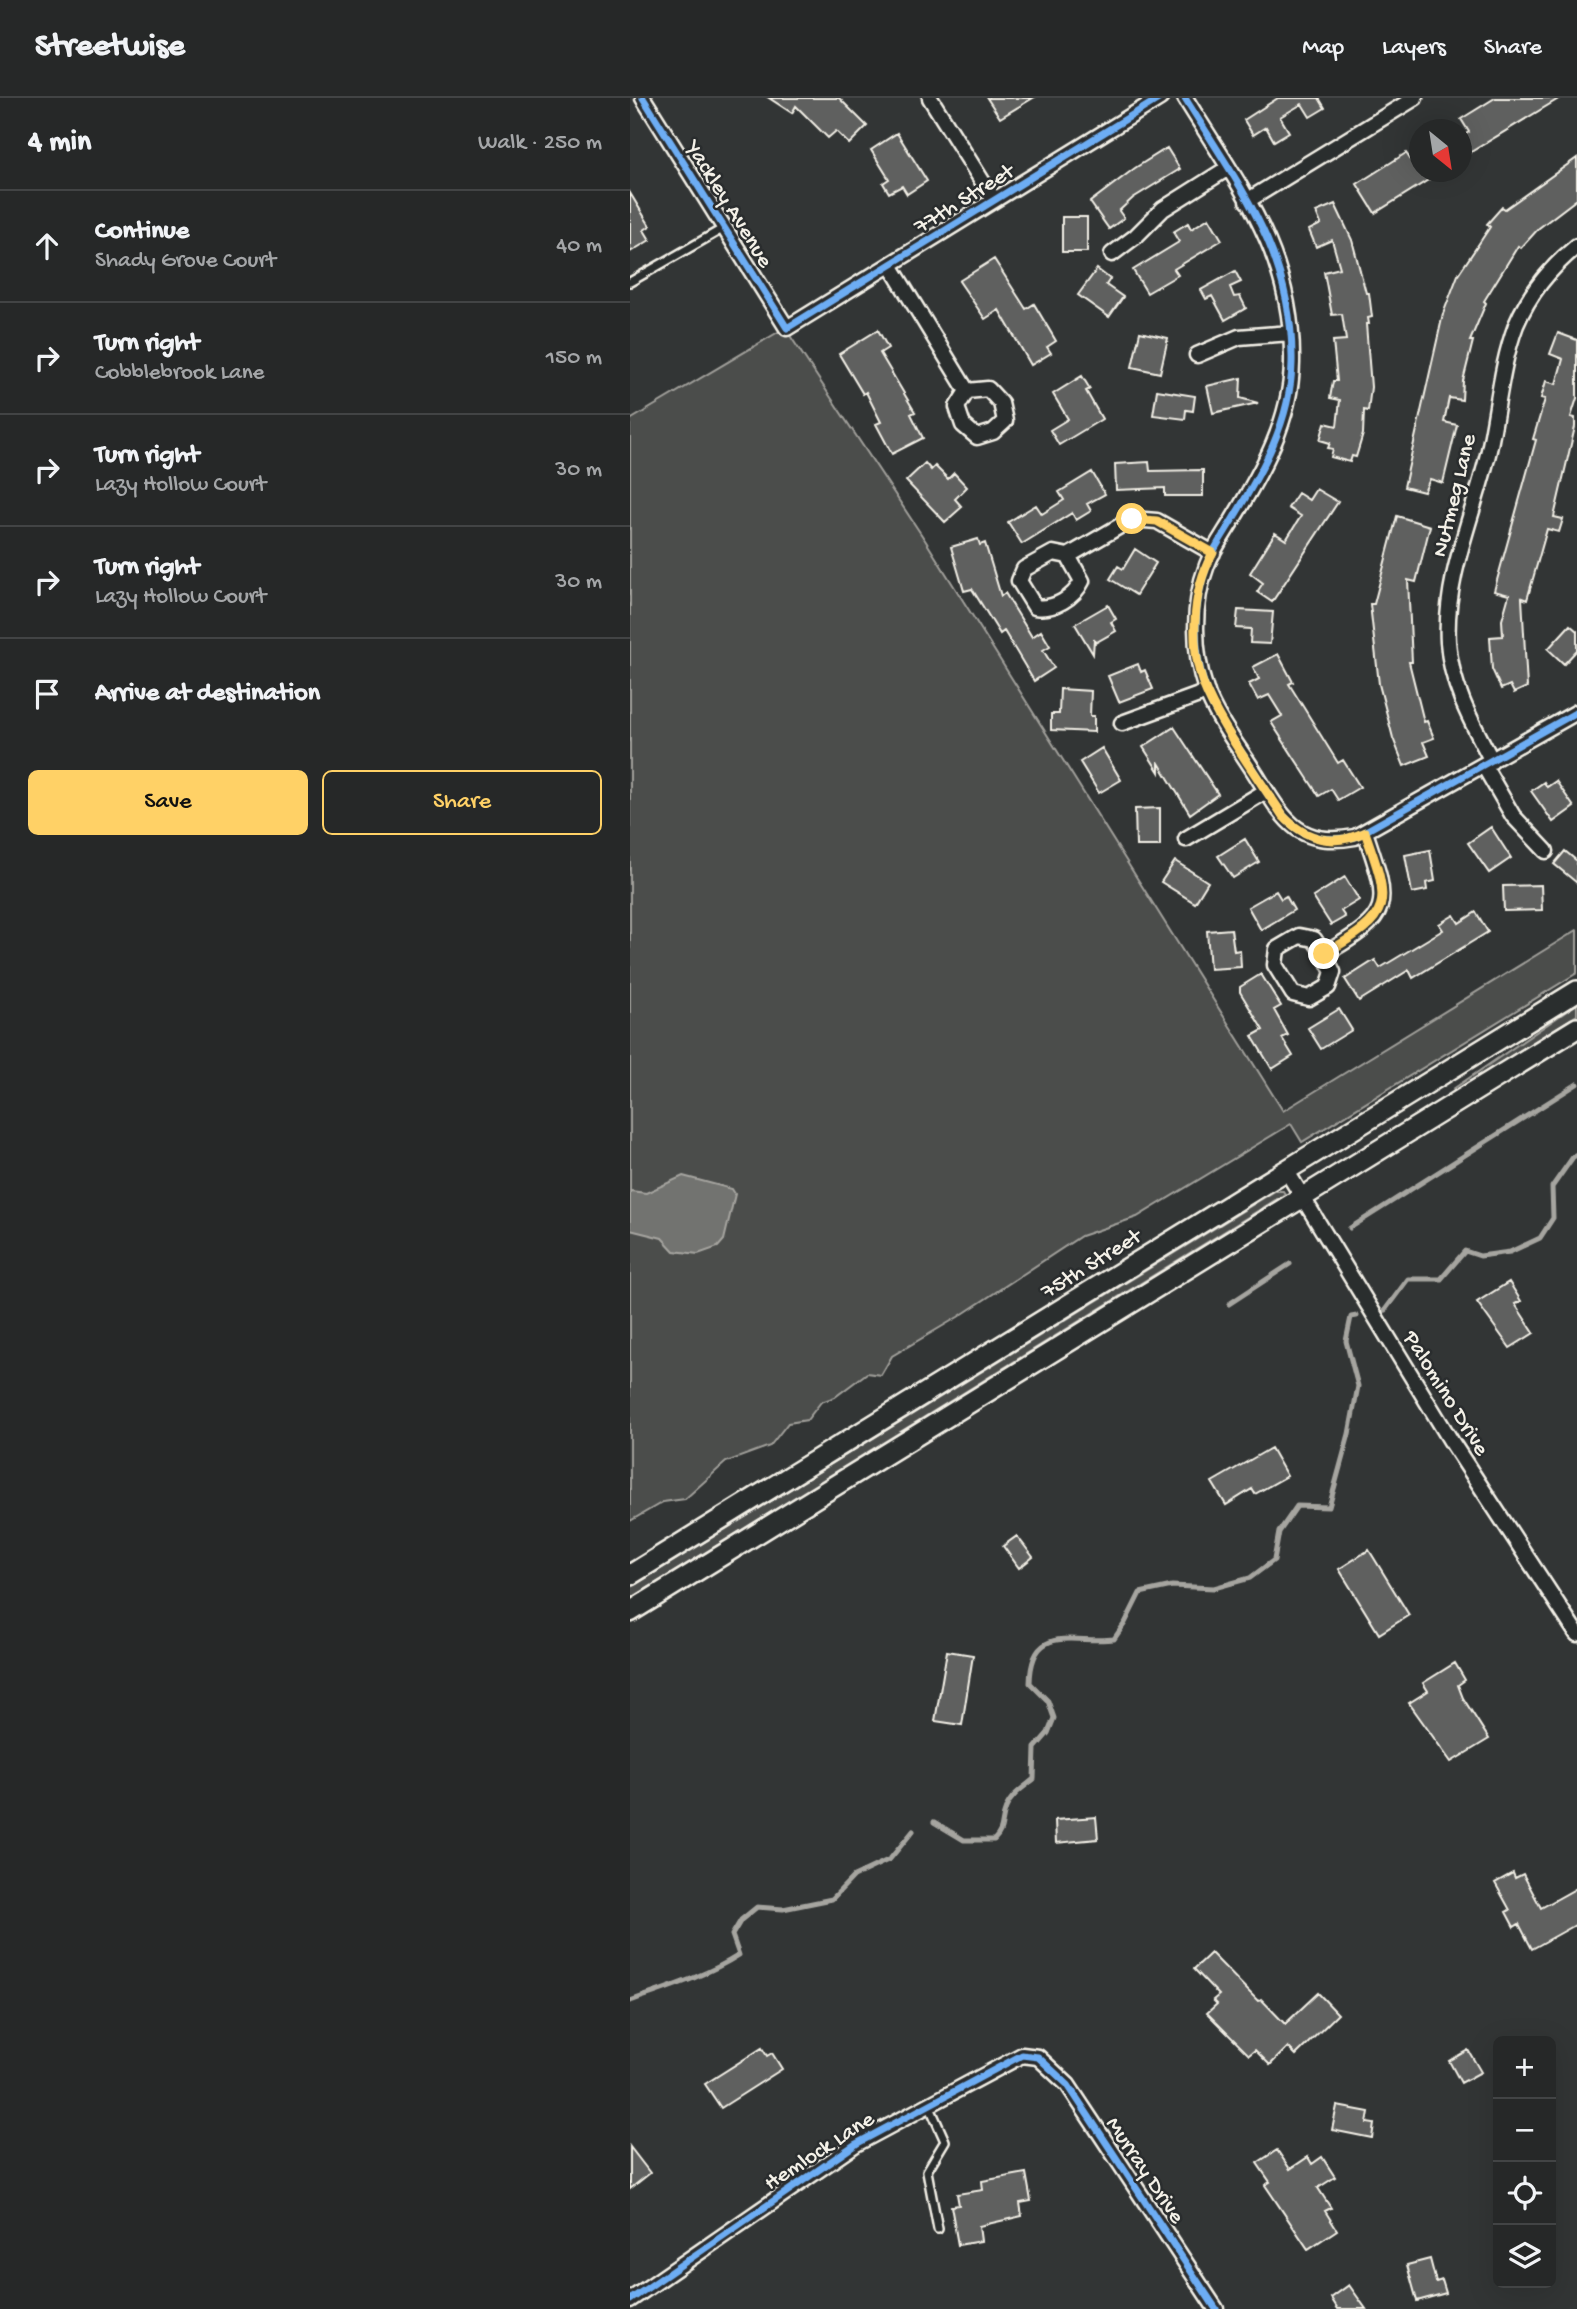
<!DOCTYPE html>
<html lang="en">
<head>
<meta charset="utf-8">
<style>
	:root { --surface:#262828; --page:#2e3030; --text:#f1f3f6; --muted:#a4a6a8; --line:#424445; --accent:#ffd166 }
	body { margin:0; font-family:"Gochi Hand",sans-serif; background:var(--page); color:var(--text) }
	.controls { position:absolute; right:21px; bottom:21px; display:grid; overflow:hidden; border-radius:10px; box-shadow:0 7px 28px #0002 }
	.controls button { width:63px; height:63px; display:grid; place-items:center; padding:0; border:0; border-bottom:2px solid var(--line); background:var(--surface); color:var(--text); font:35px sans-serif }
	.compass { position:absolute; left:779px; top:21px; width:63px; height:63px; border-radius:50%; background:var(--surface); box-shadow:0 7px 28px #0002; rotate:150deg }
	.stop { position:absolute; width:21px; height:21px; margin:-16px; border:5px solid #ffd166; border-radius:50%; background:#fff }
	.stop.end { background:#ffd166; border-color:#fff; box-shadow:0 2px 7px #0008 }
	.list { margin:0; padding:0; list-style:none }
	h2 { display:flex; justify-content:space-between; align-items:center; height:91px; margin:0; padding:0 28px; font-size:30px }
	h2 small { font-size:23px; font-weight:400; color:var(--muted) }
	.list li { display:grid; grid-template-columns:46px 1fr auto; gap:21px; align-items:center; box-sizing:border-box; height:112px; padding:0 28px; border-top:2px solid var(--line) }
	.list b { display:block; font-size:26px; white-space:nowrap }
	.list p { margin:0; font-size:23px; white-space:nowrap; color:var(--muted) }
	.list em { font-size:23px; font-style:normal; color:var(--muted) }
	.actions { display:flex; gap:14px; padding:21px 28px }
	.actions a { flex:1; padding:16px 0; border:2px solid var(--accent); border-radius:10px; text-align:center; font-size:24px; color:var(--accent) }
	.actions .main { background:var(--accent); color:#111 }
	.icon { flex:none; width:38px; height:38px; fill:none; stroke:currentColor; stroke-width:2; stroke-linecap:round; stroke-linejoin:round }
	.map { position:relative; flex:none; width:947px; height:2211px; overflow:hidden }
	header { display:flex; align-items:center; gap:42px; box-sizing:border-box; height:98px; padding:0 35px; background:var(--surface); border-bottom:2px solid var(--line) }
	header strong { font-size:33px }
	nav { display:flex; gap:38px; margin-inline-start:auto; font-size:24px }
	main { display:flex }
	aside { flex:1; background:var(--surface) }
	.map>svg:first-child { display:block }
</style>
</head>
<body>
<header>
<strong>Streetwise</strong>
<nav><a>Map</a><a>Layers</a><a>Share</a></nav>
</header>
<main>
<aside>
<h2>4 min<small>Walk · 250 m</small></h2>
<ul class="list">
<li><svg class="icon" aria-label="ahead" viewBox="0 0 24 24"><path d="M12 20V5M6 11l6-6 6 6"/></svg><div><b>Continue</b><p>Shady Grove Court</p></div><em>40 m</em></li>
<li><svg class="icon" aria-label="right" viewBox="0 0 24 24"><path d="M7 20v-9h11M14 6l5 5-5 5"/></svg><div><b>Turn right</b><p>Cobblebrook Lane</p></div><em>150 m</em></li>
<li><svg class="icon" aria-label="right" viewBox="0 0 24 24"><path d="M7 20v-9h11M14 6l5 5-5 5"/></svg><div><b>Turn right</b><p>Lazy Hollow Court</p></div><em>30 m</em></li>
<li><svg class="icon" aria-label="right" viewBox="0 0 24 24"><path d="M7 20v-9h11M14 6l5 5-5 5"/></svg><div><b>Turn right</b><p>Lazy Hollow Court</p></div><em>30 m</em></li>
<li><svg class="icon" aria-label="arrive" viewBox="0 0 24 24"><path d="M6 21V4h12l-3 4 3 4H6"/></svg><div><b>Arrive at destination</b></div></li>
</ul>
<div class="actions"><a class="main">Save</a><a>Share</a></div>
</aside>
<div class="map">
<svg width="947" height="2211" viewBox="0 0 947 2211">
	<rect width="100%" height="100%" fill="#323535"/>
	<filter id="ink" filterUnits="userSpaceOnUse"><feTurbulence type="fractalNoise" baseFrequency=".0143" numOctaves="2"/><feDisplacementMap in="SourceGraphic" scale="14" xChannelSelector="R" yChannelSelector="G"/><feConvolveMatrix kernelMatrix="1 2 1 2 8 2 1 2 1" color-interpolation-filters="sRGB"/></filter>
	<g filter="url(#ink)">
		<!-- green -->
		<path fill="#4b4d4c" stroke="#a09f9a" stroke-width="2" d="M155,230L295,442L653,1013L947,832V875L672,1044L661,1026L507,1119L451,1138L328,1219L262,1258L251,1277L237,1275L205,1299L191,1304L177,1322L158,1325L140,1348L96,1364L55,1401L33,1404L0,1423V322Z
			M947,906V917L824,993L823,991Z
			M645,1093H653L655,1096L0,1501V1490Z"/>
		<!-- water -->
		<path fill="#727370" stroke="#a6a5a0" stroke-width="2" d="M53,1078L102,1091L105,1096L94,1142L88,1149L68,1156L44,1153L32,1140L0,1132V1093L16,1095Z"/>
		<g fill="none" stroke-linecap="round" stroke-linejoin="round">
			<!-- stream -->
			<path stroke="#a6a5a0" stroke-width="5" d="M720,1130L947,986
				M599,1206L660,1166
				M755,1212L778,1181H811L835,1153L850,1158L880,1154L910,1140L923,1120L922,1089L943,1059L947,1057
				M304,1724L334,1742H364C375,1731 370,1724 376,1710C381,1697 393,1690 404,1681L405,1650L418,1635L424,1620L418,1603L400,1585C401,1524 443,1546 484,1541L495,1525L510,1495L542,1488L584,1490L620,1480L644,1462L649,1434L667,1408L699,1409L719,1336L728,1288L716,1243L721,1219L727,1218
				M0,1903C37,1890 76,1878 109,1857L102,1837L111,1822L127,1809L153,1811L202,1801L224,1778L260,1761L283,1733"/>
		</g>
		<!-- building -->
		<path fill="#5f605f" stroke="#f4f1e8" stroke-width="2" d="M139,0H209L237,28L219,46L206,33L198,40L166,8L162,15Z
			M357,0H403L370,20Z
			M648,0H689L695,10L680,19L672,6L650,19L659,34L644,43L636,29L623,37L614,22Z
			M865,0H930L831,60V39L839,34L831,21Z
			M267,35L297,83L277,96L272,88L259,95L253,85L259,81L241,52Z
			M537,50L550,71L503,100L489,113L494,120L479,131L460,104L505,70Z
			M776,55L785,68L789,65V74H811L745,115L727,86Z
			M947,60V101L909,130L891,150L888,148L854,203L856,205L840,243H843L833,283L832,302L819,300L814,324L827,327L813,385L800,381L794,394L774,389L813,216L828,177L860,129L857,126L872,109L875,111Z
			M0,95L20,128L14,132L20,142L0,154Z
			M705,106L722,142L736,195H739L742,219L738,220L739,226H736L741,289L738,313L734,312L733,336L726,359L722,358L720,364L701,359L703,351L698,350L700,345L690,342L695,325L707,328L710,302L700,300L703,283H707L703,243L716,242L712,216L702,217L694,174L710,170L702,142L686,149L679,132L691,126L686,114Z
			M432,119H457V154H432Z
			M579,120L592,142L544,171L548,177L517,195L503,172L549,144L543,134L558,125L561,131Z
			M364,161L396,211L404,206L426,243L417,249L421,255L401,267L369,212L355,221L329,183Z
			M467,171L480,181L476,187L493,199L479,219L448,197Z
			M605,173L611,184L600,189L604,199L610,198L616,210L595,222L582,198L576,201L571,192Z
			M248,232L258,250L250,255L285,314L281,316L293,340L262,356L246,326L251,324L236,294L233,296L209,256Z
			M510,234L538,240L530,275L502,269Z
			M928,235L947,242V300L941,319L945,320V329L924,419L933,421L929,434L917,431L897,502L892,500L897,589L884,595L880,587L871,591L862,571L860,539L873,538L872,522L879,497L864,493L906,342L903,341L915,301L911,300L916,283L926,286L933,261L920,256Z
			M452,278L460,291L456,293L472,321L429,347L420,332L438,321L423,296Z
			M611,280L610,300L628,305L583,315L577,288Z
			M527,292L565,298L563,313L556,312L555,321L523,317Z
			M519,364L520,373L573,372V398H535V390L486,392L485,366Z
			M295,365L301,372L305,368L318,381L324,375L337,389L325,401L332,409L315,424L276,383Z
			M462,374L475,396L457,406L461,413L446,422L442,415L392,446L378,424L406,407L412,416L434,402L429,394Z
			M686,391L708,404L642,504L627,494L633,485L620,475L645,435L656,442L671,418L658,410L668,395L679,402Z
			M767,418L800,428L786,484L778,482L782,564H779L794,624L797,623L804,640L793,644L799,658L774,668L763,640L749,586L740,506H744Z
			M348,441L350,447L355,445L371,498L375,495L402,539L411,533L420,548L413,552L424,570L404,583L374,533L370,536L342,491L334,493L321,449Z
			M505,451L526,465L506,497L480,481L488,468L493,471Z
			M478,507L486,521L481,524L486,533L465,545L464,541L463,556L445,526Z
			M608,512L643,514L640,546L620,545L621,531L606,530Z
			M940,527L947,533V552L934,566L918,551Z
			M648,556L663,584L659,586L708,665L713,662L730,689L708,702L701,691L689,698L641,624L652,618L639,597L628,602L619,586L629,581L623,569Z
			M508,566L511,574L515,572L523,591L489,604L478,578Z
			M430,591L461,593L460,618H464V634L421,632V616H429Z
			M544,629L588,696L560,716L529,665V674L513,649Z
			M472,650L491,682L469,695L450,664Z
			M926,683L944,709L923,724L901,693L914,684L917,689Z
			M530,710V748H506L505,711Z
			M861,729L881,760L859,775L838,745Z
			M615,741L629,764L603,780L588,758Z
			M800,752L805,783L796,785L797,792L782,795L775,757Z
			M935,753L947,763V785L924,766Z
			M545,763L578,784L565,805L531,784Z
			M715,779L729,802L711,813L715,819L701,827L683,799Z
			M911,787L912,812L874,813L873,788Z
			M646,793L651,801L656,798L664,812L631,832L618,809Z
			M846,814L858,834L783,880L779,872L729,903L715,881L745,862L750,870L813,832L809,826L824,817L829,825Z
			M601,831L604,853L610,852L611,869L580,871L577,833Z
			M631,876L651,908L644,912L658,937L652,940L663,958L642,971L622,938L633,932L610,894V889Z
			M709,911L722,932L691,951L678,930Z
			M879,1184L891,1203L885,1206L904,1235L880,1250L847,1204Z
			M641,1350L657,1378L625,1396L622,1391L596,1407L582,1384Z
			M387,1438L403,1459L389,1470L373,1448Z
			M739,1452L779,1517L749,1536L709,1471Z
			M317,1553L343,1557L332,1627L305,1623Z
			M825,1565L835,1582L828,1587L833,1600L859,1641L821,1664L779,1605L798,1593L793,1585Z
			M466,1719L468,1741L426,1745L425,1722Z
			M883,1775L885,1780L893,1776L911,1810L947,1790V1826L902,1851L889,1826L884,1829L876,1814L880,1812L865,1785Z
			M581,1855L628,1903L631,1901L655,1926L688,1895L708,1916L666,1957L658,1949L640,1967L625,1952L619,1957L577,1915L587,1906L583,1902L589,1897L564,1871Z
			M132,1950L137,1958L142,1955L152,1971L91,2010L75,1986Z
			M838,1952L851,1974L831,1985L819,1963Z
			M707,2008L739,2014L737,2025L744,2026L742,2040L702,2032Z
			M0,2049L20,2075L0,2091Z
			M647,2052L660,2071L678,2059L682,2066L692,2059L705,2079L688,2090L701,2110L695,2113L707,2132L678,2151L635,2087L640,2084L627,2065Z
			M396,2075L401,2103L390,2105L392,2118L349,2128L351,2143L328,2147L321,2108L329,2107L327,2096L353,2092L352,2083Z
			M800,2161L806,2184L812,2182L816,2195L787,2203L777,2167Z
			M719,2187L736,2211H708L701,2200Z"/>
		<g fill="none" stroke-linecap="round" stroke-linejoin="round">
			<!-- service casing -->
			<g stroke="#f4f1e8" stroke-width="12">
				<path id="service" d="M0,184L94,130
					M299,2007L315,2043L297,2073L308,2131"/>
			</g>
			<!-- minor casing -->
			<g stroke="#f4f1e8" stroke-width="19">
				<path id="minor" d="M13,0L157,230L530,0
					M300,0L364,102
					M555,0C609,88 664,156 662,265C661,323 632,373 603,421C594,436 583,451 577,467C562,506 563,554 576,592C586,621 614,656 630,683C656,725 671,749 725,739L947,614
					M617,103L785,0
					M482,156L506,138L533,111L598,70
					M260,167L337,293L358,291L371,305L375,323L363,334L347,339L333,327L327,309L337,293
					M567,257L609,239L661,235
					M438,458L452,483C444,500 424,512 405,509L389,483L394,471L423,455L438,458L502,421L527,423L583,455
					M492,625L577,594
					M862,663C842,625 821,588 818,544C814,479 845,414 859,352C868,311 871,267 886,227C899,196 921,169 947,148
					M854,668L883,718L916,753
					M556,741L636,693
					M694,856L703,874L698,889L679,900L663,896L645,867L647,851L669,838L684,841L694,856C764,816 760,808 735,734
					M656,1072L821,1343L947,1536
					M0,2202L226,2046L392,1957L408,1959L438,1987L586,2211"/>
			</g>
			<!-- secondary casing -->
			<g stroke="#f4f1e8" stroke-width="24">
				<path id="secondary" d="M0,1477L947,893
					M0,1514L947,930"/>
			</g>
			<!-- service -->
			<use href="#service" stroke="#2a2d2e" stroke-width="7"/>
			<!-- minor -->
			<use href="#minor" stroke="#2a2d2e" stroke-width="14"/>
			<!-- secondary -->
			<use href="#secondary" stroke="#2a2d2e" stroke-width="19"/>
			<!-- cycleway casing -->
			<g stroke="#2a2d2e" stroke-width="11">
				<path id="cycleway" d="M13,0L157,230L530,0
					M555,0C609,88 664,156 662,265C661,323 632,373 603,421C594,436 583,451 577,467C562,506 563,554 576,592C586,621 614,656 630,683C656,725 671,749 725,739L947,614
					M0,2202L226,2046L392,1957L408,1959L438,1987L586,2211"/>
			</g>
			<!-- cycleway -->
			<use href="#cycleway" stroke="#6dadf4" stroke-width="7"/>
		</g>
	</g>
	<g fill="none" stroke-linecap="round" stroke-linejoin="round" filter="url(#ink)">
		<!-- route -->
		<path stroke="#ffd166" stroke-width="9" d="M502,421L527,423L583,455C561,493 559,555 577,595C595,635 629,681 653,718C676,742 704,749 735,734C761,807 764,816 694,856"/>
	</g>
	<g text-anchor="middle" stroke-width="5" stroke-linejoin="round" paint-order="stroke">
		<!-- street labels -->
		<g font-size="23" fill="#f4f1e8" stroke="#2a2d2e">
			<text transform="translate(333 99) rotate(-32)" y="8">77th Street</text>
			<text transform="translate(101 105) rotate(58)" y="8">Yackley Avenue</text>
			<text transform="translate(822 397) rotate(-76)" y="8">Nutmeg Lane</text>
			<text transform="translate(460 1164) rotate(-32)" y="8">75th Street</text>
			<text transform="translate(818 1294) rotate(58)" y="8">Palomino Drive</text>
			<text transform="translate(188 2051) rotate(-33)" y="8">Hemlock Lane</text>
			<text transform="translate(517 2071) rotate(56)" y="8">Murray Drive</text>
		</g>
	</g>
</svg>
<div class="controls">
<button>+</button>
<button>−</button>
<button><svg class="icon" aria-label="locate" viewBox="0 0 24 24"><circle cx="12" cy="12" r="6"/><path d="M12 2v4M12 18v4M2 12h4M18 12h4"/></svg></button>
<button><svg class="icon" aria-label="layers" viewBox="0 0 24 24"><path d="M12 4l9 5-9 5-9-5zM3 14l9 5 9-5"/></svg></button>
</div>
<svg class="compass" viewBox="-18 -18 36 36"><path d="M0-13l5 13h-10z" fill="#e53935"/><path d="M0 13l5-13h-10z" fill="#a4a6a8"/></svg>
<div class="stop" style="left:502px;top:421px"></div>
<div class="stop end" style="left:694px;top:856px"></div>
</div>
</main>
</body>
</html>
